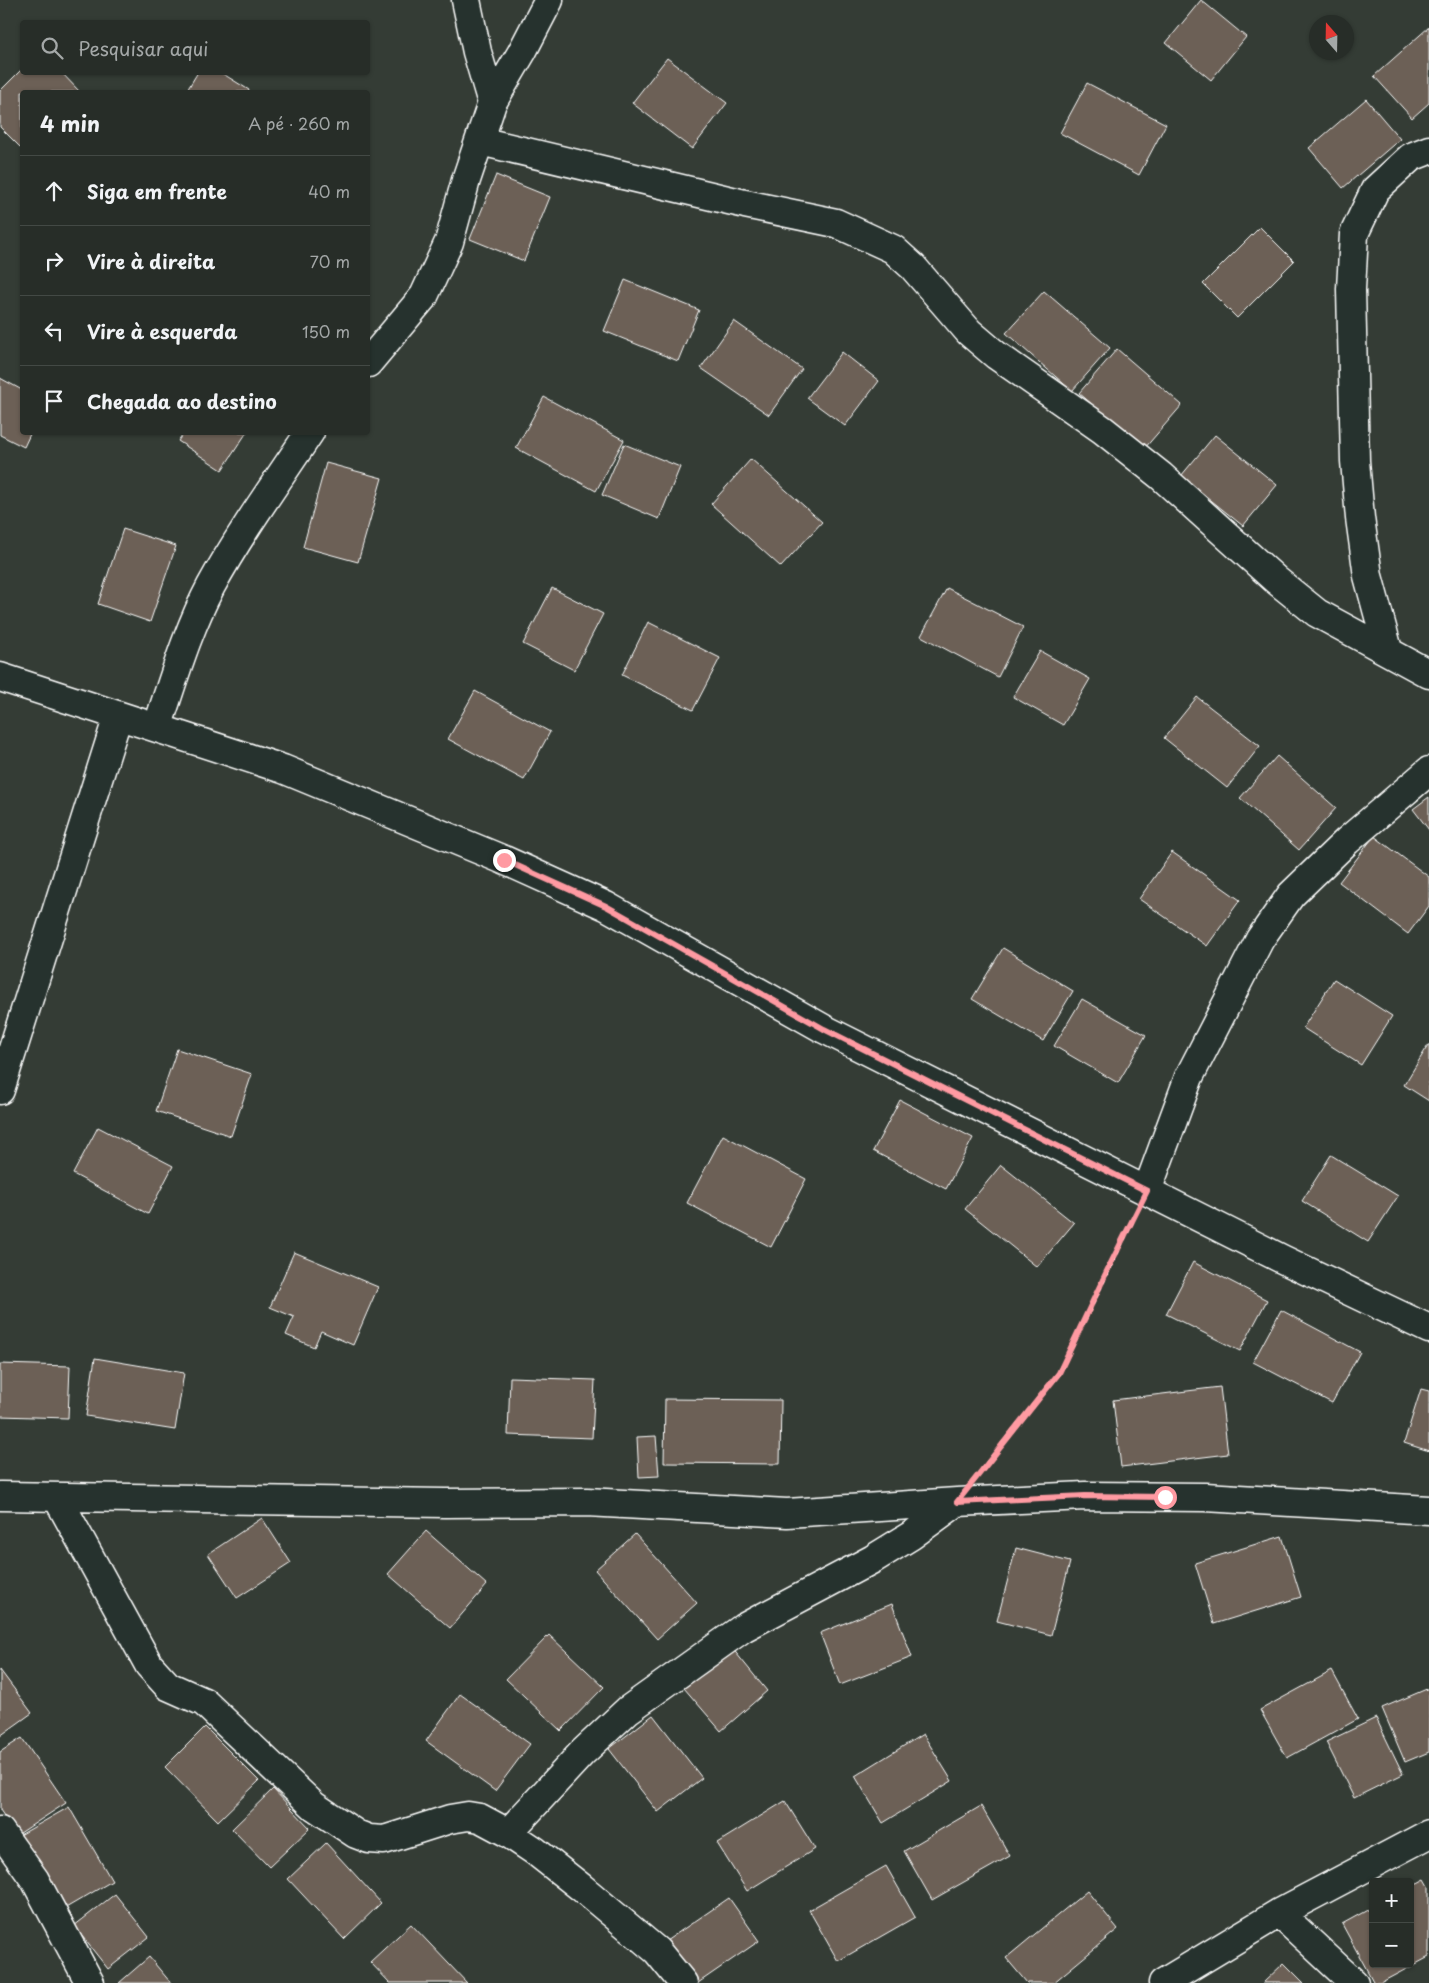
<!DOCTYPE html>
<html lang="pt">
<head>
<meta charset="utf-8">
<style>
	:root { --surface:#272d28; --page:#2f3530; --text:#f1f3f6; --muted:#a4a8a8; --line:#434945 }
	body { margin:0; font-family:"Playpen Sans",sans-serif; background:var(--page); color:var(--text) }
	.controls { position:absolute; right:15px; bottom:15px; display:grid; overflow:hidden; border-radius:5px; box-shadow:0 1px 4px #0004 }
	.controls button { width:45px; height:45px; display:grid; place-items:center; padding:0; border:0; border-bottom:1px solid var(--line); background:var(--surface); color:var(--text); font:25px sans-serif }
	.compass { position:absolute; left:1309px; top:15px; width:45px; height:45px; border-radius:50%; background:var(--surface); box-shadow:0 1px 4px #0004; rotate:340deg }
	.stop { position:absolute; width:15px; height:15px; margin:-11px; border:4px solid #ff9aa2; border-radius:50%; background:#fff }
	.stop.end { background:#ff9aa2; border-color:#fff; box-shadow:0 1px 5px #0008 }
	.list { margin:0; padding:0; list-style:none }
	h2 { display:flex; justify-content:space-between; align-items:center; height:65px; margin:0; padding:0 20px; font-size:21px }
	h2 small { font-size:16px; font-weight:400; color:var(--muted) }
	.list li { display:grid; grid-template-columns:32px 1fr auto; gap:15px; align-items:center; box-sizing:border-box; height:70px; padding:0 20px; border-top:1px solid var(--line) }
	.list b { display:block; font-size:19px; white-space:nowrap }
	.list em { font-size:16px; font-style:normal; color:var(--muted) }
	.icon { flex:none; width:28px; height:28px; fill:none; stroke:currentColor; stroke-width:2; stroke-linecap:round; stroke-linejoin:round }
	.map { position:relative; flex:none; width:1429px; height:1983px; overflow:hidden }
	.search { position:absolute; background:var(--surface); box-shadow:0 1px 4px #0004; left:20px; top:20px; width:350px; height:55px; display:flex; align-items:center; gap:12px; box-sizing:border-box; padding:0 18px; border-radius:5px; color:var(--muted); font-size:19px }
	.panel { position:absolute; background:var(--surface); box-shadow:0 1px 4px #0004; left:20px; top:90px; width:350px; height:345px; border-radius:5px }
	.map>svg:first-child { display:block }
</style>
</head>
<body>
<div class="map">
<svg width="1429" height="1983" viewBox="0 0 1429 1983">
	<rect width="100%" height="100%" fill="#343c35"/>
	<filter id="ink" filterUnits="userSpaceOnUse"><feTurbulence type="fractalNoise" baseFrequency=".02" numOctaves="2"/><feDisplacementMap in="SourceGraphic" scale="10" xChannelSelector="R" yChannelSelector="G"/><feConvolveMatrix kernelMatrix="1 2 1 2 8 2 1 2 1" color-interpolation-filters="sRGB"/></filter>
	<g filter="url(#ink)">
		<!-- building -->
		<path fill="#6c6056" stroke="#fff" d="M1201,0L1246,37L1211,80L1166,43Z
			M1429,27V103L1412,118L1374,76Z
			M667,58L727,103L692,149L632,103Z
			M22,69V72H61L79,91L77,92H22V146L21,148L0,127V91Z
			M198,72H220L249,90L248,92H186Z
			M1087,83L1166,124L1139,175L1060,133Z
			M1366,99L1400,139L1343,188L1309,148Z
			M496,175L550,197L524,261L470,239Z
			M1260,227L1294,261L1237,318L1203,284Z
			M625,280L699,310L678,361L604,331Z
			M1044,291L1110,348L1072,391L1006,333Z
			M734,321L802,369L769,415L701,368Z
			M1117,349L1182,405L1144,449L1079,393Z
			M842,352L879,381L845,426L807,398Z
			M0,378L22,390V432H31L24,447L0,435Z
			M544,397L624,440L596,491L516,448Z
			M184,432H247L222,470L178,441Z
			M1215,435L1277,485L1243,526L1181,476Z
			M624,444L680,467L659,519L602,495Z
			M751,459L822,522L781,567L711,504Z
			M326,463L382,478L358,562L303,547Z
			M123,529L176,546L150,622L98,604Z
			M552,588L603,614L574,670L523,644Z
			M947,588L1023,627L998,677L921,636Z
			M648,622L720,658L693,710L622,675Z
			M1040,651L1090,679L1063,725L1013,697Z
			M475,691L550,732L524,780L448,739Z
			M1197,697L1260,746L1227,788L1164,738Z
			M1277,756L1336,808L1299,850L1240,798Z
			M1429,797V830L1413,809Z
			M1374,836L1429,877V906L1408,934L1339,882Z
			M1172,852L1240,900L1207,946L1139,899Z
			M1003,948L1073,991L1043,1041L972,999Z
			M1334,979L1392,1016L1361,1065L1303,1028Z
			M1082,999L1146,1035L1118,1083L1054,1046Z
			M1429,1044V1101L1404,1085Z
			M177,1049L252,1074L231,1136L156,1111Z
			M900,1100L973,1138L946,1189L873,1151Z
			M98,1127L173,1166L148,1214L73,1174Z
			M723,1135L806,1179L771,1247L687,1203Z
			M1331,1155L1398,1196L1368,1242L1302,1201Z
			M1001,1165L1074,1223L1037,1267L965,1209Z
			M294,1252L378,1287L353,1345L321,1331L314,1347L286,1335L294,1317L270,1307Z
			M1193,1262L1267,1300L1240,1351L1166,1314Z
			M1281,1310L1360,1352L1332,1403L1253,1362Z
			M95,1358L184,1373L175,1430L86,1416Z
			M0,1364L70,1366L68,1418L0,1416Z
			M510,1377L595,1380L592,1438L508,1435Z
			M1220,1387L1228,1454L1121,1467L1113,1400Z
			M1421,1389L1429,1391V1451L1404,1443Z
			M665,1399L781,1400L780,1464L664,1463Z
			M656,1436L659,1476L639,1477L637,1437Z
			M262,1518L291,1563L237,1598L208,1554Z
			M426,1531L487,1585L450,1628L388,1574Z
			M635,1534L697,1603L657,1639L595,1570Z
			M1282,1536L1301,1597L1214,1624L1195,1563Z
			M1016,1548L1070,1562L1051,1635L997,1621Z
			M892,1604L912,1657L840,1685L820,1633Z
			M549,1635L604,1687L561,1731L506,1679Z
			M732,1648L767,1691L721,1731L684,1688Z
			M0,1670L32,1713L0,1736Z
			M1332,1671L1358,1719L1287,1758L1260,1710Z
			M1429,1688V1752L1405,1762L1382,1708Z
			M460,1694L530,1744L495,1791L426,1741Z
			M653,1715L702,1778L658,1812L609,1749Z
			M1376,1718L1403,1774L1354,1798L1326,1742Z
			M205,1727L259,1781L218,1821L165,1767Z
			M923,1734L952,1781L883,1823L855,1776Z
			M22,1738L66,1803L17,1835L0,1810V1752Z
			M273,1789L310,1828L269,1867L232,1829Z
			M785,1801L815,1849L747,1891L717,1843Z
			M981,1806L1010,1856L932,1900L904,1851Z
			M69,1807L112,1881L64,1909L20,1835Z
			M326,1843L381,1903L344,1939L288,1879Z
			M886,1866L915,1917L838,1961L809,1910Z
			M1425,1879L1429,1886V1957L1380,1983H1374L1342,1924L1373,1907V1964H1410V1887Z
			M1087,1891L1118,1929L1053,1983H1027L1006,1958Z
			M115,1894L149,1937L108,1969L74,1926Z
			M729,1898L759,1941L698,1983H695L666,1941Z
			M411,1924L467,1983H390L370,1962Z
			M149,1957L171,1983H119Z
			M1284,1963L1304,1983H1263Z"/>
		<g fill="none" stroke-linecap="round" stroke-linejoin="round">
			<!-- minor casing -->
			<g stroke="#fff" stroke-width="31">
				<path id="minor" d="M466,0L477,52L492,103
					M480,141L745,204L836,223L893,249L913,267L969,332L996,355L1103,430L1161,476L1276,580L1317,613L1429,674
					M368,363L424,296L449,242L466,180L492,103L522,52L549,0
					M1388,650L1368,576L1360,518L1355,461L1351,289L1354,234L1375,190L1411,157L1429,150
					M0,677L283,769L504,860L606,906L824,1029L1282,1259L1429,1329
					M157,728C173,681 187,631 211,586C240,533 276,483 310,432
					M0,1090L118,716
					M1147,1191L1189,1077L1260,939L1291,895L1347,841L1429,771
					M0,1496L445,1503L587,1502L787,1513L957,1502L1085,1496L1205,1497L1429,1510
					M57,1497L149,1665L168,1686L204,1702L314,1806L356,1834L369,1839L384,1840L450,1819L468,1816L480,1818L508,1833L535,1851L582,1888L657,1951L683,1983
					M0,1831L35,1880L90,1983
					M508,1833L582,1753L628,1710L743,1628L873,1559L912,1535L957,1502
					M1279,1913L1354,1983
					M1163,1983L1279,1913L1429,1834"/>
			</g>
			<!-- path -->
			<path stroke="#fff" stroke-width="3" stroke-dasharray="4 4" stroke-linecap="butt" d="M982,1470L1059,1373L1134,1218"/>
			<!-- minor -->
			<use href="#minor" stroke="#26332d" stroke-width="28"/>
		</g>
	</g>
	<g fill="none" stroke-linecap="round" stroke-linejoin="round" filter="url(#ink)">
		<!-- route -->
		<path stroke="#ff9aa2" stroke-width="6" d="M504,860L606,906L824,1029L1147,1191L1108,1269L1059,1373L957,1502L1085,1496L1165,1497"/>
	</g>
</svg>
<div class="controls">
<button>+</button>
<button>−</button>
</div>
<svg class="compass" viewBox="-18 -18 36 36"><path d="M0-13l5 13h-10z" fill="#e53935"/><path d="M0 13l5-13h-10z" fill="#a4a8a8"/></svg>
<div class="stop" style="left:1165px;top:1497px"></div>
<div class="stop end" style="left:504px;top:860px"></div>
<div class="search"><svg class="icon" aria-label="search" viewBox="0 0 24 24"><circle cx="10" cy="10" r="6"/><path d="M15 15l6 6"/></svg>Pesquisar aqui</div>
<section class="panel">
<h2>4 min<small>A pé · 260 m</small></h2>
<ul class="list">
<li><svg class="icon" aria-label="ahead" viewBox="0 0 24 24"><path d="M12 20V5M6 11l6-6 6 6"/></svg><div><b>Siga em frente</b></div><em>40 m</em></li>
<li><svg class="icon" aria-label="right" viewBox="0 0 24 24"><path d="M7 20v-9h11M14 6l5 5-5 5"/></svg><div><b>Vire à direita</b></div><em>70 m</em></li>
<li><svg class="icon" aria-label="left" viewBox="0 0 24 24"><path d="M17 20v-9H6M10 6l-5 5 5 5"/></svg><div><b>Vire à esquerda</b></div><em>150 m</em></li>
<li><svg class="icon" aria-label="arrive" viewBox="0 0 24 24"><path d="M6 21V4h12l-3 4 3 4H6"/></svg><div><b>Chegada ao destino</b></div></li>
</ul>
</section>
</div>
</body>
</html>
